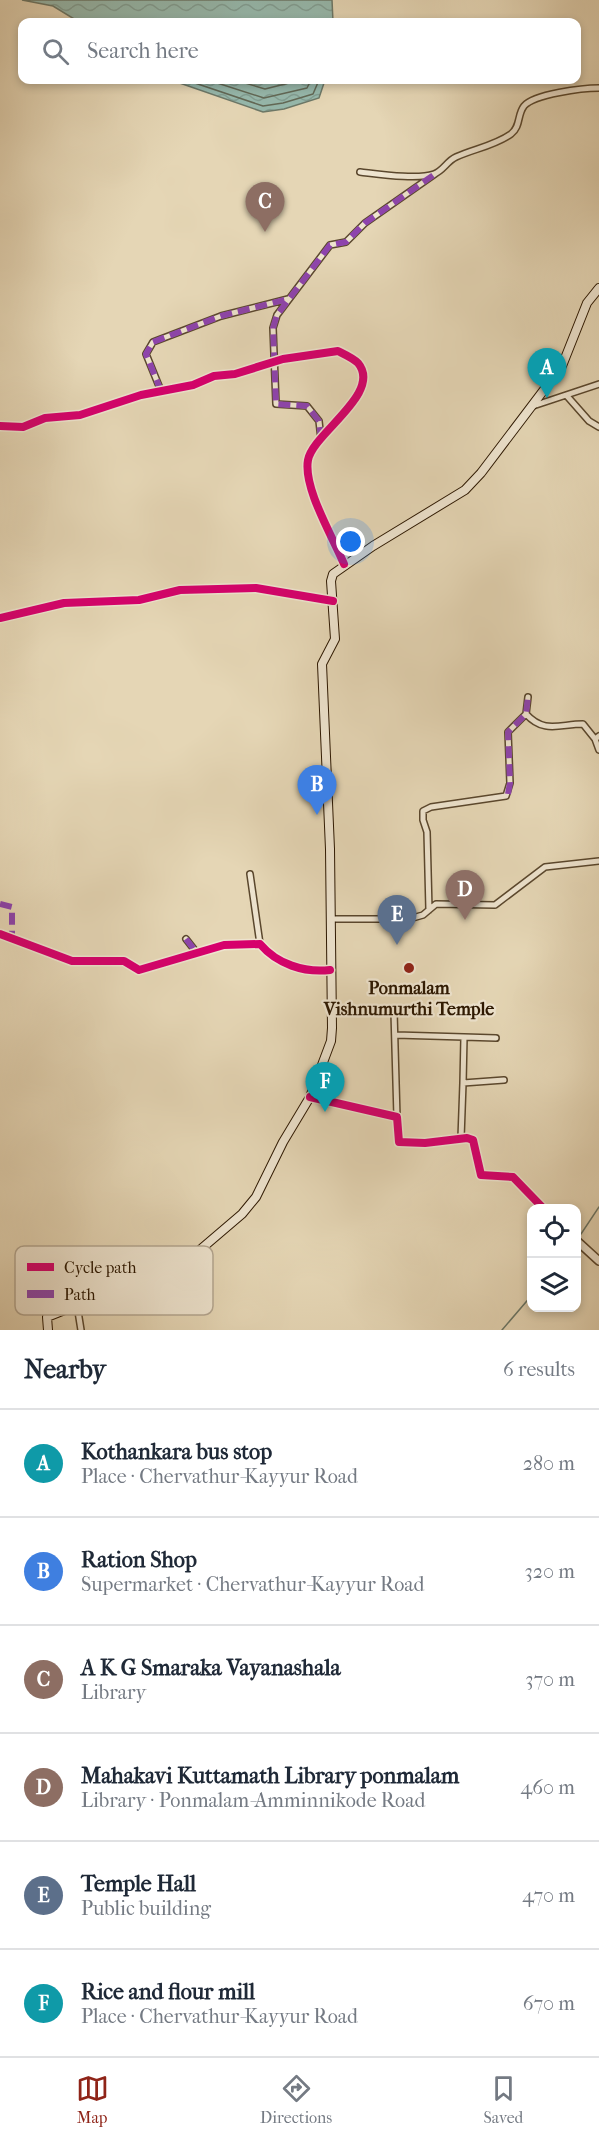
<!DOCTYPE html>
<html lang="en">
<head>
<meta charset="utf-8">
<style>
	:root { --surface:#fff; --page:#f2f2f3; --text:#1f2937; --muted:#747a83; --line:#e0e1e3; --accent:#8f2418 }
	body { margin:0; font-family:"IM FELL French Canon",serif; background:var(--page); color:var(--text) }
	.controls { position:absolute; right:18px; bottom:18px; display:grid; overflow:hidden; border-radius:12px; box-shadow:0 3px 9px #0003 }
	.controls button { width:54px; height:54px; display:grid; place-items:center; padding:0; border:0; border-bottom:2px solid var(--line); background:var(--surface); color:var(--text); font:30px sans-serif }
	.you { position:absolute; left:351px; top:542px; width:21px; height:21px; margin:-15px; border:4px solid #fff; border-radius:50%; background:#1a73e8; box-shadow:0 0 0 9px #1a73e833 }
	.badge { display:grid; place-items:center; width:39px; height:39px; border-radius:50%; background:var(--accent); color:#fff; font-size:20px; font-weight:700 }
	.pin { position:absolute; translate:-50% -50px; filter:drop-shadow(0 2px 3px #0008) }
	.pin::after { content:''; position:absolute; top:32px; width:21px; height:18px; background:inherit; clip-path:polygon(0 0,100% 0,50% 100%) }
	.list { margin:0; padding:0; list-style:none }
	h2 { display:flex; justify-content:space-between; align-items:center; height:78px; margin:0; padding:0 24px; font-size:26px }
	h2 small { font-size:20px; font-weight:400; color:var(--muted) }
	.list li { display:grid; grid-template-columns:39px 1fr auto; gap:18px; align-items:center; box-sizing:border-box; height:108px; padding:0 24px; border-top:2px solid var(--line) }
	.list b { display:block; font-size:22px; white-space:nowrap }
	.list p { margin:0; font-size:20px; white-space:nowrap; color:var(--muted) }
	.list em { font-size:20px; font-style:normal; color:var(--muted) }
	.icon { flex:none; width:33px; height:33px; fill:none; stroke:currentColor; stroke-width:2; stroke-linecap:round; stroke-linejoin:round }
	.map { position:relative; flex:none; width:599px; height:1330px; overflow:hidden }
	.search { position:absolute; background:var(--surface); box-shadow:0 3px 9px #0003; left:18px; right:18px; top:18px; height:66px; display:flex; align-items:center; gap:15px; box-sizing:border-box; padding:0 21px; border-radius:12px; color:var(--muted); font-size:22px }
	.sheet { height:726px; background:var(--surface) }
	nav { display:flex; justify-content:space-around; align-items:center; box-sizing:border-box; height:84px; border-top:2px solid var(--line); background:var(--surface); font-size:16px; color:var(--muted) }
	nav a { display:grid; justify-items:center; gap:3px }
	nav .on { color:var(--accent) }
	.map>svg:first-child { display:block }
</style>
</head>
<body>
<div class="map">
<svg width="599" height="1330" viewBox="0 0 599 1330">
	<defs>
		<pattern id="water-waves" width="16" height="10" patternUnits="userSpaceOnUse" patternTransform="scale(1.5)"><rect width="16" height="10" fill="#96b9ad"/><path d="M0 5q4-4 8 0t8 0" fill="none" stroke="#819e93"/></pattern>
	</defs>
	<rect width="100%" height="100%" fill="#e5d6b5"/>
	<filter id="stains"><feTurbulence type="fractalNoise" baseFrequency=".00333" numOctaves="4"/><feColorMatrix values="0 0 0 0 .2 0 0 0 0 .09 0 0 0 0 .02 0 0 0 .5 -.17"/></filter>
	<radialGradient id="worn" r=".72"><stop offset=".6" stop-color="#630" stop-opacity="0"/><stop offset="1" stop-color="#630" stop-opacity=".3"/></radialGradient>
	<!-- water -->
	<path fill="url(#water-waves)" stroke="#6c7868" stroke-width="1.5" d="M22,0H332L333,22H79L53,6Z
		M171,80H325L319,98L284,109L263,112Z"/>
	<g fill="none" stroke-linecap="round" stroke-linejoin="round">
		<!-- shore -->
		<path stroke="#616856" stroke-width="1.5" d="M186,80L263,106L283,103L313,94L319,80
			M208,80L264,98L307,88L311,80
			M235,80L265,89L301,80"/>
		<!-- stream -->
		<path stroke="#6c7868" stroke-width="1.5" d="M581,1234L599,1207
			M502,1330L532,1295"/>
		<!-- minor casing -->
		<g stroke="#5a472d" stroke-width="8">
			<path id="minor" d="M360,172C378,174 417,180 434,174C443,171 447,161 456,157C473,149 494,146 511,134C521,126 517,115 524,106C534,94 583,88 599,88
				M161,391L146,354L153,342L221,316L288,299
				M567,396L589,421L599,427
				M533,406L599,384
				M0,426L23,427L45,418L80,415L141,395L193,385L214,376L235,374L283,359L338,351C344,354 353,358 358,363C383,393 313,433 308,460C303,488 333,537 344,564
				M321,439L319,421L307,406L276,404L273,328L277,315L330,245L346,242L365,223L435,174
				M0,618L64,603L139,600L180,590L256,588L333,601
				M526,714C544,734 560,724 583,724L595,739
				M599,736L595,739L599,750
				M250,874L260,944
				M429,910L427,832L423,820V811L431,807L506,796L510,783L508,732L526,714L528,697
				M331,919H409L423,915L436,904L495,905L545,867L599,861
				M0,934L72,961H124L139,970L224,945L260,944C277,964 304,973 330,970
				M186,939L197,953
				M332,1009L394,1012L397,1117
				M396,1035L464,1037
				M463,1083L464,1037L496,1038
				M310,1097L397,1117L399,1142L425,1143L467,1138L473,1140L481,1175L513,1177L543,1208
				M461,1138L463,1083L504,1080
				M77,1305L81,1330"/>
		</g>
		<!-- tertiary casing -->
		<g stroke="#5a472d" stroke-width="10">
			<path id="tertiary" d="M576,1240L599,1261"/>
		</g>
		<!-- secondary casing -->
		<g stroke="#2c1700" stroke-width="10">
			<path id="secondary" d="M48,1330L47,1317L77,1305L103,1310L116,1309L164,1293L201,1249L242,1214L256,1197L283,1142L310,1097L331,1041L332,1028L330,849L322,664L335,639L331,581L333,574L373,546L465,490L481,473L562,366L587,303L599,288"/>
		</g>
		<!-- minor -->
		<use href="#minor" stroke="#eee4cf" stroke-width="5"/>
		<!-- tertiary -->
		<use href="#tertiary" stroke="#eee4cf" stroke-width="7"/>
		<!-- secondary -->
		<use href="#secondary" stroke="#eee4cf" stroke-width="8"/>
		<!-- quiet -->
		<path stroke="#8e44ad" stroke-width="6" stroke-dasharray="12 6" stroke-linecap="butt" d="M161,391L146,354L153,342L221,316L288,299
			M321,439L319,421L307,406L276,404L273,328L277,315L330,245L346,242L365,223L435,174
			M508,794L510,783L508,732L526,714L528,697
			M0,904L12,907V940
			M186,939L197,953"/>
		<!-- cycleway casing -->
		<g stroke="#eee4cf" stroke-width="11">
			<path id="cycleway" d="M0,426L23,427L45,418L80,415L141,395L193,385L214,376L235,374L283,359L338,351C344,354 353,358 358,363C383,393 313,433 308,460C303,488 333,537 344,564
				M0,618L64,603L139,600L180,590L256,588L333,601
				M0,934L72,961H124L139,970L224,945L260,944C277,964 304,973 330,970
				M310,1097L397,1117L399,1142L425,1143L467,1138L473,1140L481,1175L513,1177L543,1208"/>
		</g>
		<!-- cycleway -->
		<use href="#cycleway" stroke="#d6006c" stroke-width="8"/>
	</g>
	<!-- markers -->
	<circle fill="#8f2418" stroke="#eee4cf" stroke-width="2" cx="409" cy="968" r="6"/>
	<g text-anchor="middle" stroke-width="4.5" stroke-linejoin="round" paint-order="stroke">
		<!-- poi labels -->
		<g font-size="18" font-weight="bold" fill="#2c1700" stroke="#eee4cf">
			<text x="409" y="994">Ponmalam<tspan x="409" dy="21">Vishnumurthi Temple</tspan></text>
		</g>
	</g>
	<!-- legend -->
	<rect x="15" y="1246" width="198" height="69" rx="9" fill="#eee4cf" stroke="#b4a691" stroke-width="1.5"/>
	<rect x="27" y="1263" width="27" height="8" fill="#d6006c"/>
	<rect x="27" y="1290" width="27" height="8" fill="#8e44ad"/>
	<g font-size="16" fill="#2c1700">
		<text x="64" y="1273">Cycle path</text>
		<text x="64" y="1300">Path</text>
	</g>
	<rect width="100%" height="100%" filter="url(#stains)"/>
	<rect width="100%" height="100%" fill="url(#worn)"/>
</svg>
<div class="controls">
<button><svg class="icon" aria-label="locate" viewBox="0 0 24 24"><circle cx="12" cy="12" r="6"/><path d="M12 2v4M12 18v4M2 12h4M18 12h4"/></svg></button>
<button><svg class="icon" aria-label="layers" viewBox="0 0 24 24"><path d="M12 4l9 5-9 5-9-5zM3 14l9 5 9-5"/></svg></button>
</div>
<div class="you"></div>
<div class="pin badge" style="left:547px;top:398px;background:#0f9aa8">A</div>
<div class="pin badge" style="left:317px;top:815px;background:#3f7fe0">B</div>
<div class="pin badge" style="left:265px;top:232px;background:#8d6e63">C</div>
<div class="pin badge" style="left:465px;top:920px;background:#8d6e63">D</div>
<div class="pin badge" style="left:397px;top:945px;background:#5c6f8a">E</div>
<div class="pin badge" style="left:325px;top:1112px;background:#0f9aa8">F</div>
<div class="search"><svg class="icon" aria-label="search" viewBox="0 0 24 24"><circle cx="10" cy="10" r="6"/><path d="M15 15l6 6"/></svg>Search here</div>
</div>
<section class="sheet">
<h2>Nearby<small>6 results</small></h2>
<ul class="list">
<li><span class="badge" style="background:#0f9aa8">A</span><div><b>Kothankara bus stop</b><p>Place · Chervathur-Kayyur Road</p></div><em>280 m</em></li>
<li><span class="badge" style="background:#3f7fe0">B</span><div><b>Ration Shop</b><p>Supermarket · Chervathur-Kayyur Road</p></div><em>320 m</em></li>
<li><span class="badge" style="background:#8d6e63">C</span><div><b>A K G Smaraka Vayanashala</b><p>Library</p></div><em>370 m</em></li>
<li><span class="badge" style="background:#8d6e63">D</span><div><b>Mahakavi Kuttamath Library ponmalam</b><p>Library · Ponmalam-Amminnikode Road</p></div><em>460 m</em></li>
<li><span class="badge" style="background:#5c6f8a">E</span><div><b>Temple Hall</b><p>Public building</p></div><em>470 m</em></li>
<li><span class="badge" style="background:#0f9aa8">F</span><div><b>Rice and flour mill</b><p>Place · Chervathur-Kayyur Road</p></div><em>670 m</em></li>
</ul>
</section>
<nav>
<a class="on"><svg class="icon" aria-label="map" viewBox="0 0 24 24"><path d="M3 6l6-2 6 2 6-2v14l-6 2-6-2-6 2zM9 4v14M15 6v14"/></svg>Map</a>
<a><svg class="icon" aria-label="directions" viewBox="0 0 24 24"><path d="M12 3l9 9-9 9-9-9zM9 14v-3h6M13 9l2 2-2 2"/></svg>Directions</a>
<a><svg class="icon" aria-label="saved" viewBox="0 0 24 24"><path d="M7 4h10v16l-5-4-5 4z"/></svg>Saved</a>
</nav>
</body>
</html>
